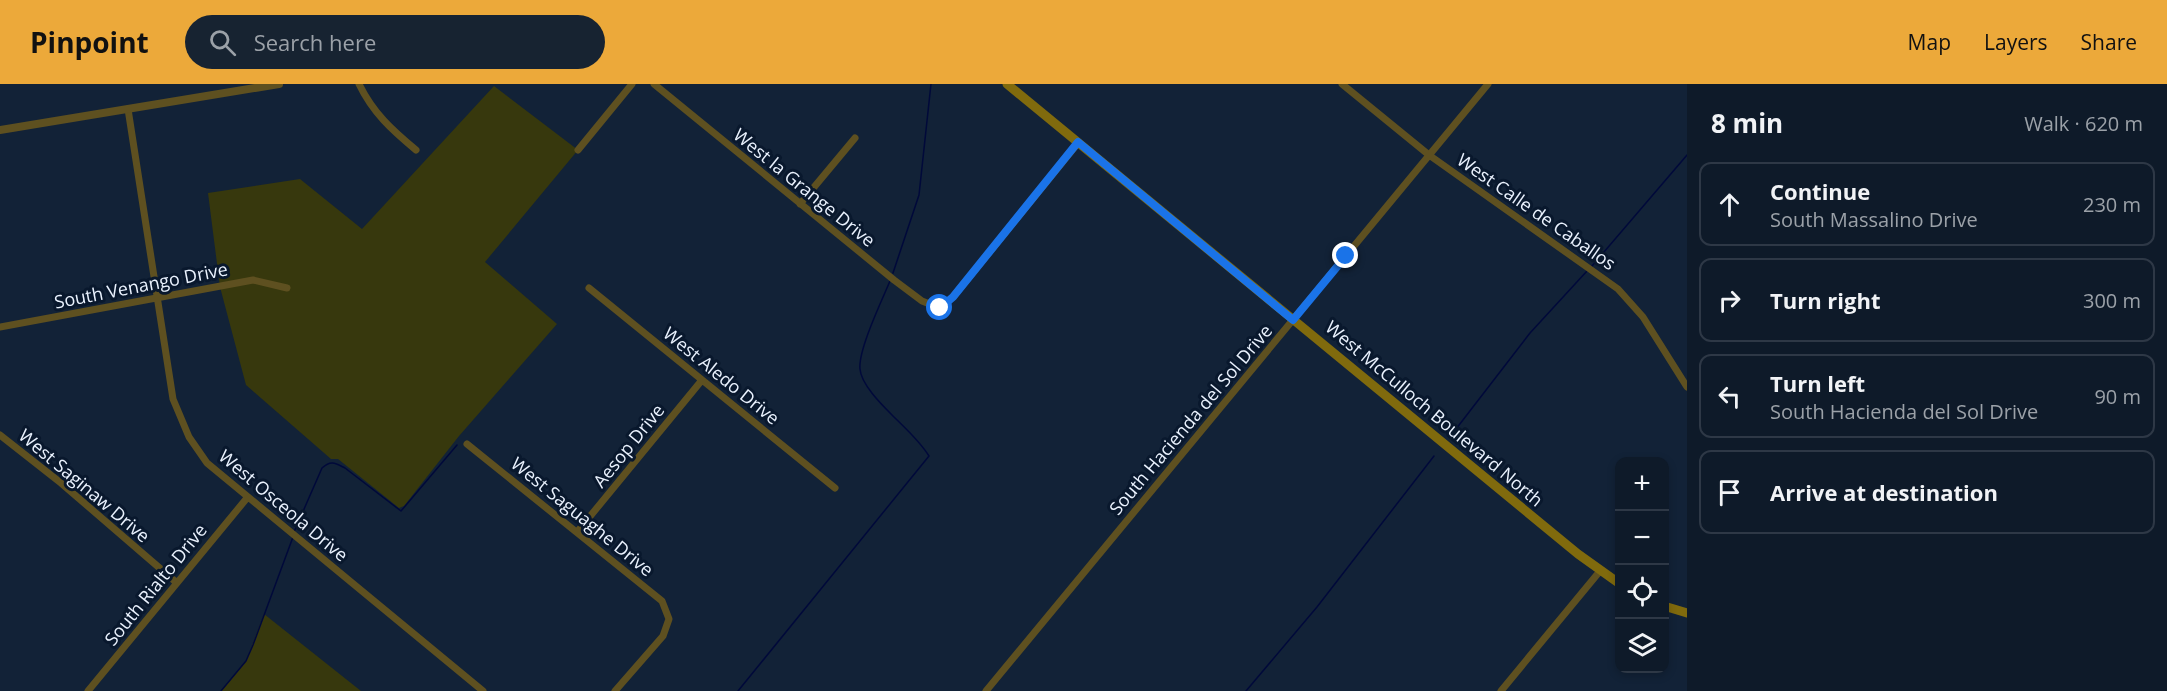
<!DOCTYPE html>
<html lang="en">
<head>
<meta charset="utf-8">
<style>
	:root { --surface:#0e1a29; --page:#172331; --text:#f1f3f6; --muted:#9ba1a8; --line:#2e3846; --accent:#eca93a }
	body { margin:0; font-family:"Open Sans",sans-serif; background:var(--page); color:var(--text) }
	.controls { position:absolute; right:18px; bottom:18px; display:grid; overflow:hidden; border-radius:12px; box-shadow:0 3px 9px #0003 }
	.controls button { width:54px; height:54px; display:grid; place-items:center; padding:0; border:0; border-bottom:2px solid var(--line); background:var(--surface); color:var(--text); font:30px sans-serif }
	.stop { position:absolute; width:18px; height:18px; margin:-14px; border:4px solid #1a73e8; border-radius:50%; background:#fff }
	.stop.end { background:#1a73e8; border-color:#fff; box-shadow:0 2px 6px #0008 }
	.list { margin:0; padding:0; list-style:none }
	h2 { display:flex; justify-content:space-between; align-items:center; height:78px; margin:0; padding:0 24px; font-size:26px }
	h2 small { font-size:20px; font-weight:400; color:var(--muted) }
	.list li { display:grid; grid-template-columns:39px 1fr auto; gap:18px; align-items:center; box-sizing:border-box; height:84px; margin:0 12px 12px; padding:0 12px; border:2px solid var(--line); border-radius:12px }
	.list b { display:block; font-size:22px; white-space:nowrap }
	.list p { margin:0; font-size:20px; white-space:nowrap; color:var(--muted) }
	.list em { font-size:20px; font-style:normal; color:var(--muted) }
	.icon { flex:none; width:33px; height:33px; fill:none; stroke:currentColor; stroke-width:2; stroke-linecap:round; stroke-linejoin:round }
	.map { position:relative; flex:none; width:1687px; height:607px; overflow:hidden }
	header { display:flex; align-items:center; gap:36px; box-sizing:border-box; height:84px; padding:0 30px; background:var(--accent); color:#111 }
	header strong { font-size:28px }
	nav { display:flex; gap:33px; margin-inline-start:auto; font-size:21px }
	.search { width:420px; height:54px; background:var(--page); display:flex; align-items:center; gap:15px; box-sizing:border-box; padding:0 21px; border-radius:33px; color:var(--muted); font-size:22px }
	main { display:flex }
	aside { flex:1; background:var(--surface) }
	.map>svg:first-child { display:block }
</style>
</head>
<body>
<header>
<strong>Pinpoint</strong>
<div class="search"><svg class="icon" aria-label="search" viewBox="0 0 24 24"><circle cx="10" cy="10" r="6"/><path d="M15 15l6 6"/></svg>Search here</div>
<nav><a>Map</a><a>Layers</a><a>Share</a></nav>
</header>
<main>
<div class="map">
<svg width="1687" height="607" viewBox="0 0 1687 607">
	<rect width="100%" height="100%" fill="#122237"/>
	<!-- green -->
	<path fill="#37380d" d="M494,2L578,66L485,178L557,240L459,352L404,422L399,424L338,375H331L246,301L220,203L208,109L300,95L362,145Z
		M264,530L361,607H221L246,577Z"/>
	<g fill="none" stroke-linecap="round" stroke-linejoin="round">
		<!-- stream -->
		<path stroke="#00093a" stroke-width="1.5" d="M1592,182L1687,71
			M893,189L919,111L931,0
			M1456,345L1530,249L1587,187
			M294,448L322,384C331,376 335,379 345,384L401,427L457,361
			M221,607L246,577L253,561L293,453
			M738,607L929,372C919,356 905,344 892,331C881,320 861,300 860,285C858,266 882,216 890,197
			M1246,607L1317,523L1434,372"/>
		<!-- minor -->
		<path stroke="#5e5020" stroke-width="7" d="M359,0C373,29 392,46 416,66
			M654,0L894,196L922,217L940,224L953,213L1078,59
			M1342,0L1429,71L1618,205L1643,233L1687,303
			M128,25L173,315L189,353L207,379L483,607
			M578,66L632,0
			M800,120L855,54
			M589,204L835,404
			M0,243L253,196L287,204
			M0,351L61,399L177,499
			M467,360L662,517L669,535L663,552L615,607
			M578,447L702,296
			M88,607L247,414
			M986,607L1488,0
			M1501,607L1600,487"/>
		<!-- tertiary -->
		<path stroke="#5e5020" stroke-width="8" d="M0,46L279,0"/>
		<!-- secondary -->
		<path stroke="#806a0d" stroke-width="9" d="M1007,0L1578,470L1620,500
			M1664,522L1687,529"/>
	</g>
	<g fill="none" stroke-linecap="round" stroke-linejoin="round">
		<!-- route -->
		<path stroke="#1a73e8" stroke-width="8" d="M940,224L953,213L1078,58L1293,236L1346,172"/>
	</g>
	<g text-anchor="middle" stroke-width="6" stroke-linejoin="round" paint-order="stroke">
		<!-- street labels -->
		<g font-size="18" fill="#eaf2fe" stroke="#09182d">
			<text transform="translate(804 104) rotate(39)" y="6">West la Grange Drive</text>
			<text transform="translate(1536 128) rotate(35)" y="6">West Calle de Caballos</text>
			<text transform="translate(141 202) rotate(-11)" y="6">South Venango Drive</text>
			<text transform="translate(721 292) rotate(39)" y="6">West Aledo Drive</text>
			<text transform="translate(1434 330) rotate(40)" y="6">West McCulloch Boulevard North</text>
			<text transform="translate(1191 336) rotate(-50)" y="6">South Hacienda del Sol Drive</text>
			<text transform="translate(629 362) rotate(-51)" y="6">Aesop Drive</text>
			<text transform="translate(84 402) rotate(40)" y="6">West Saginaw Drive</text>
			<text transform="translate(283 422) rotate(40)" y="6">West Osceola Drive</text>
			<text transform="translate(582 433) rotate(39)" y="6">West Saguaghe Drive</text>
			<text transform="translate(156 501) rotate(-51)" y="6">South Rialto Drive</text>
		</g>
	</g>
</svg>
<div class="controls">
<button>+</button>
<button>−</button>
<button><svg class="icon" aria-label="locate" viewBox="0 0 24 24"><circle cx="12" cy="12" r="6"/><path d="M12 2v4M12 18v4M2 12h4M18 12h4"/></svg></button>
<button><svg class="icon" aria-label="layers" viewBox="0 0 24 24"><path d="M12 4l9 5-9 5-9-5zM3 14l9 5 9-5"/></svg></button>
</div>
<div class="stop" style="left:940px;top:224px"></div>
<div class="stop end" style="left:1346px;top:172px"></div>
</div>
<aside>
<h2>8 min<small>Walk · 620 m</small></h2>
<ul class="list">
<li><svg class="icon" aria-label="ahead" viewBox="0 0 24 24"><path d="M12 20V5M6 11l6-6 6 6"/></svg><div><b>Continue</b><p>South Massalino Drive</p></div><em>230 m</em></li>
<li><svg class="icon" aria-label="right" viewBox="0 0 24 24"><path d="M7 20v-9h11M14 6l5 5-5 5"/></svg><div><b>Turn right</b></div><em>300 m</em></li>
<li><svg class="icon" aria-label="left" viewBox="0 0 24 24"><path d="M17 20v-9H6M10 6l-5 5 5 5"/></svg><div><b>Turn left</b><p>South Hacienda del Sol Drive</p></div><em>90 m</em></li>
<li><svg class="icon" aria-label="arrive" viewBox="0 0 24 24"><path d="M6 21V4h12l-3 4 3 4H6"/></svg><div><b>Arrive at destination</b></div></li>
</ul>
</aside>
</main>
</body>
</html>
